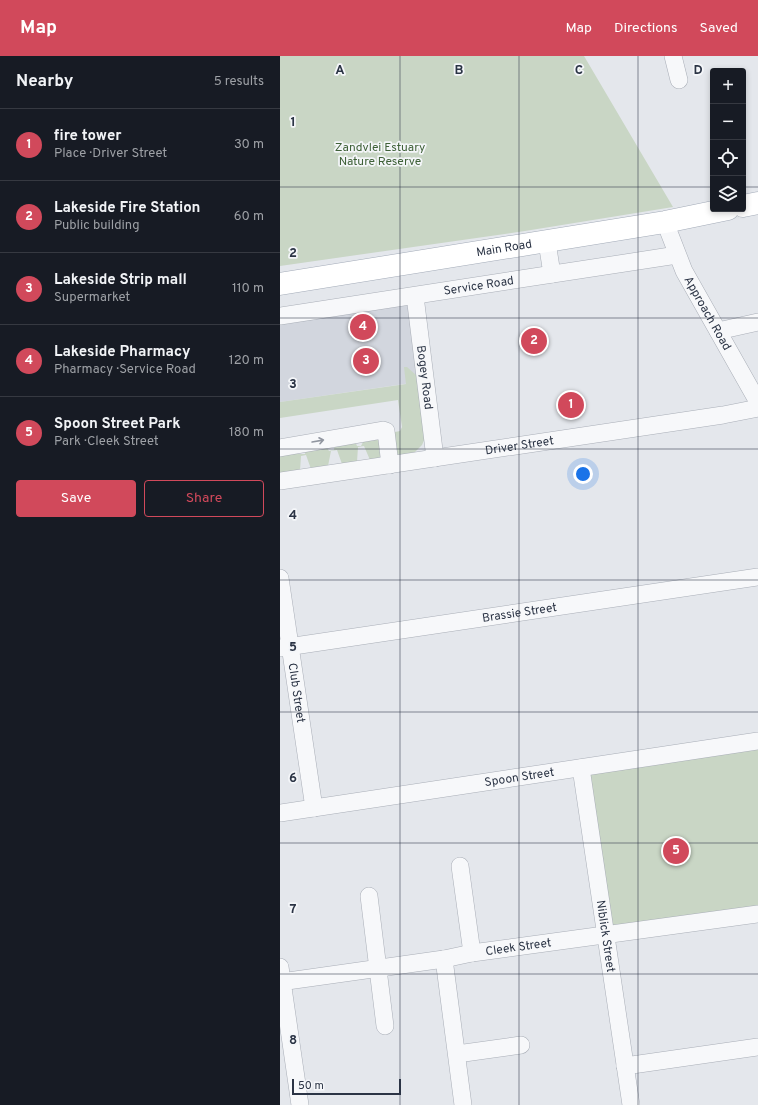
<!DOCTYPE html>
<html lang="en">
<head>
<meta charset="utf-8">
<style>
	:root { --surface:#171b24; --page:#20242c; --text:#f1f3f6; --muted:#9ea1a6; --line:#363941; --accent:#d1495b }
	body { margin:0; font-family:Overpass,sans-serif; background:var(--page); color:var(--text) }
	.controls { position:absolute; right:12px; top:12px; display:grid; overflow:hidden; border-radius:4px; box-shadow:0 2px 6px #0003 }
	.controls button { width:36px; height:36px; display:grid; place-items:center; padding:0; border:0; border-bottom:1px solid var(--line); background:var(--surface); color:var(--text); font:20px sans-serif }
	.scale { position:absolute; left:12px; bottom:10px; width:109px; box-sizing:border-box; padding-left:4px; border:2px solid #2b3445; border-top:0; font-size:11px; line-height:14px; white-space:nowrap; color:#2b3445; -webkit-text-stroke:3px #f4f6f9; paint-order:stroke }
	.you { position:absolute; left:303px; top:418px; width:14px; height:14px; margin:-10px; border:3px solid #fff; border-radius:50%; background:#1a73e8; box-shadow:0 0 0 6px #1a73e833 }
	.badge { display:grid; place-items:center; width:26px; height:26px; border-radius:50%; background:var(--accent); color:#fff; font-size:13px; font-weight:700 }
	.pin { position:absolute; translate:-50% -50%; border:2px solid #fff; box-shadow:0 1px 4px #0006 }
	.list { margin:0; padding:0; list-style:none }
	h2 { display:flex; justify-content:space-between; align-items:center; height:52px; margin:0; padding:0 16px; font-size:17px }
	h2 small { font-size:13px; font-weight:400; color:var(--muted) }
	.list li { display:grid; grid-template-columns:26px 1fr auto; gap:12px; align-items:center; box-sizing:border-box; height:72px; padding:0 16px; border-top:1px solid var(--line) }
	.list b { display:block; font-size:15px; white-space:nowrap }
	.list p { margin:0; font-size:13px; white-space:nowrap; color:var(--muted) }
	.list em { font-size:13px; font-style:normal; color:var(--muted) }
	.actions { display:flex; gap:8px; padding:12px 16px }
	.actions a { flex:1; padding:9px 0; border:1px solid var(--accent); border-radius:4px; text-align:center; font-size:14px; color:var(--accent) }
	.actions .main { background:var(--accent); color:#fff }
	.icon { flex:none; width:22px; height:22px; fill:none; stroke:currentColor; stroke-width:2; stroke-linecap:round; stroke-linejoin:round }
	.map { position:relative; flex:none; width:478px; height:1049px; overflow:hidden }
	header { display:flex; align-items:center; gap:24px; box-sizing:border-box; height:56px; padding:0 20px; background:var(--accent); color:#fff }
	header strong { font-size:19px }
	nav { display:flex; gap:22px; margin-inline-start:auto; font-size:14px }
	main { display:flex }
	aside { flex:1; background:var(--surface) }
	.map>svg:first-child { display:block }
</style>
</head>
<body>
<header>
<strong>Map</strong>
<nav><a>Map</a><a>Directions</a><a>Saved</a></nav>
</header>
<main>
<aside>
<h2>Nearby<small>5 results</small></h2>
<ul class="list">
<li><span class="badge">1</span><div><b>fire tower</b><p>Place · Driver Street</p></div><em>30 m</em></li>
<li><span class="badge">2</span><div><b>Lakeside Fire Station</b><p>Public building</p></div><em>60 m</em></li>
<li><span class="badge">3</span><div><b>Lakeside Strip mall</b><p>Supermarket</p></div><em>110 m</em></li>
<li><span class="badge">4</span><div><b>Lakeside Pharmacy</b><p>Pharmacy · Service Road</p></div><em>120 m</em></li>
<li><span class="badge">5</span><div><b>Spoon Street Park</b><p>Park · Cleek Street</p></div><em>180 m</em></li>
</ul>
<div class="actions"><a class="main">Save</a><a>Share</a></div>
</aside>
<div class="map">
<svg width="478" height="1049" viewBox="0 0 478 1049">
	<rect width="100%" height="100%" fill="#e4e7ec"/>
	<!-- built -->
	<path fill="#d2d6de" d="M135,240L145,325L0,346V260Z"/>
	<!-- green -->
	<path fill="#c9d6c5" d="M0,0H304L393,151L245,175L0,210Z
		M124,311H127L136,319L145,382L142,389L134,397L115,400V376L120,375L122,371L118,344L0,362V346L126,328Z
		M101,383L106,402L90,404L84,390L78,391L77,406L62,408L57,394L51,395L48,410L31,413L26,399L21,400L20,415L0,417V393C9,393 16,399 25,398L26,393L45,388L49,395L54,394L55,386L75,385L77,390H81L83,386Z
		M478,685V858L326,879L301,712Z"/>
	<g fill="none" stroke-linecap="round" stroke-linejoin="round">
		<!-- minor casing -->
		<g stroke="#a9aeb7" stroke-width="18">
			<g id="minor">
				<path d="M393,0L399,24"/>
				<path id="s1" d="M385,166L404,215L478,346"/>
				<path d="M267,186L272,218"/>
				<path id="s2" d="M135,240L155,402"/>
				<path id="s3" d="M0,260L397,199"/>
				<path d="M438,275L478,266"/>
				<path d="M0,392L103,374L106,375L110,409"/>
				<path id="s4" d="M0,425L443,359L478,352"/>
				<path id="s5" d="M0,522L34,752"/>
				<path id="s6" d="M0,592L478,521"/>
				<path id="s7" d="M301,712L351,1049"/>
				<path id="s8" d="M0,757L478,685"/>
				<path d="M180,810L192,897"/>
				<path d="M89,840L105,970"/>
				<path d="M164,903L183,1049"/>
				<path d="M0,911L20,1049"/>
				<path id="s9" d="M0,926L164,903L192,897L478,858"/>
				<path d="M177,998L241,989"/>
				<path d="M345,1010L478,991"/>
			</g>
		</g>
		<!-- primary casing -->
		<g stroke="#a3abb8" stroke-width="23">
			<g id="primary">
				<path d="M463,150L478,147"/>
				<path id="s10" d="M0,228L385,166L448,153"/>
			</g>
		</g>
		<!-- minor -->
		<use href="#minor" stroke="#f7f8fa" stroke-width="17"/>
		<!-- primary -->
		<use href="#primary" stroke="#fff" stroke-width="22"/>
	</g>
	<!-- one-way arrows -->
	<defs><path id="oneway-shaft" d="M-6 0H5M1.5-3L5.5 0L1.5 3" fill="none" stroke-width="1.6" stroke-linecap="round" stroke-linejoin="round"/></defs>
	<use stroke="#9196a0" href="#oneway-shaft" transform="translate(38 385) rotate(-10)"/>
	<!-- grid -->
	<path fill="none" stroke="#2b3445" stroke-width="1" stroke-opacity="0.55" d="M120,0V1049M239,0V1049M358,0V1049M0,131H433M463,131H478M0,262H478M0,393H478M0,524H478M0,656H478M0,787H478M0,918H478"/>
	<g text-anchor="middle" stroke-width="3.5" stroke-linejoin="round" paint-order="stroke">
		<!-- park labels -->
		<g font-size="12" fill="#3f6138" stroke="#f4f6f9">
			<text x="100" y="95">Zandvlei Estuary<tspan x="100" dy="14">Nature Reserve</tspan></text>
		</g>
		<!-- street labels -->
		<g font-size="12" fill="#2b3445" stroke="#f4f6f9">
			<text dy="4" stroke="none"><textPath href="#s10" startOffset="227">Main Road</textPath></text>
			<text dy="4" stroke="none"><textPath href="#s3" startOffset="201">Service Road</textPath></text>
			<text dy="4" stroke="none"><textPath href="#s1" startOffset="101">Approach Road</textPath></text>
			<text dy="4" stroke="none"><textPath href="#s2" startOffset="82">Bogey Road</textPath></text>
			<text dy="4" stroke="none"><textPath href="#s4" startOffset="242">Driver Street</textPath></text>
			<text dy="4" stroke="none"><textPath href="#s6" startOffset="242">Brassie Street</textPath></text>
			<text dy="4" stroke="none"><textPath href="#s5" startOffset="116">Club Street</textPath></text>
			<text dy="4" stroke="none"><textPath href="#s8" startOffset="242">Spoon Street</textPath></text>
			<text dy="4" stroke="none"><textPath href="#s7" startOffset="170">Niblick Street</textPath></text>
			<text dy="4" stroke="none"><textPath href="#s9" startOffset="241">Cleek Street</textPath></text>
		</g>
	</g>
	<g font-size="13" text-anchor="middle" font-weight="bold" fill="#2b3445" stroke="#f4f6f9" stroke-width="3.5" stroke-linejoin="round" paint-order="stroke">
		<text x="60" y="18">A</text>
		<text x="179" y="18">B</text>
		<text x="299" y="18">C</text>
		<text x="418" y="18">D</text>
		<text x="13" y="70">1</text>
		<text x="13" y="201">2</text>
		<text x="13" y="332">3</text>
		<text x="13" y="463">4</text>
		<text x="13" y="595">5</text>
		<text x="13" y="726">6</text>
		<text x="13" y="857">7</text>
		<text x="13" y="988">8</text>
	</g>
</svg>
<div class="controls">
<button>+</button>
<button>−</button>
<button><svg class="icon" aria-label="locate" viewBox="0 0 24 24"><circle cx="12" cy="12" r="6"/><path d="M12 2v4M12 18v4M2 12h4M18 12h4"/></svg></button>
<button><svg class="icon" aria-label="layers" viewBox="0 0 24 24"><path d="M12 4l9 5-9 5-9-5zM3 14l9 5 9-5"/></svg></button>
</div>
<div class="scale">50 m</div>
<div class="you"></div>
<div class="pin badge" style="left:291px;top:349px">1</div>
<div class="pin badge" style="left:254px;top:285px">2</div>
<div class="pin badge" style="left:86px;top:305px">3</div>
<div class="pin badge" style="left:83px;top:271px">4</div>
<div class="pin badge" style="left:396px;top:795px">5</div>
</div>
</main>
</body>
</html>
